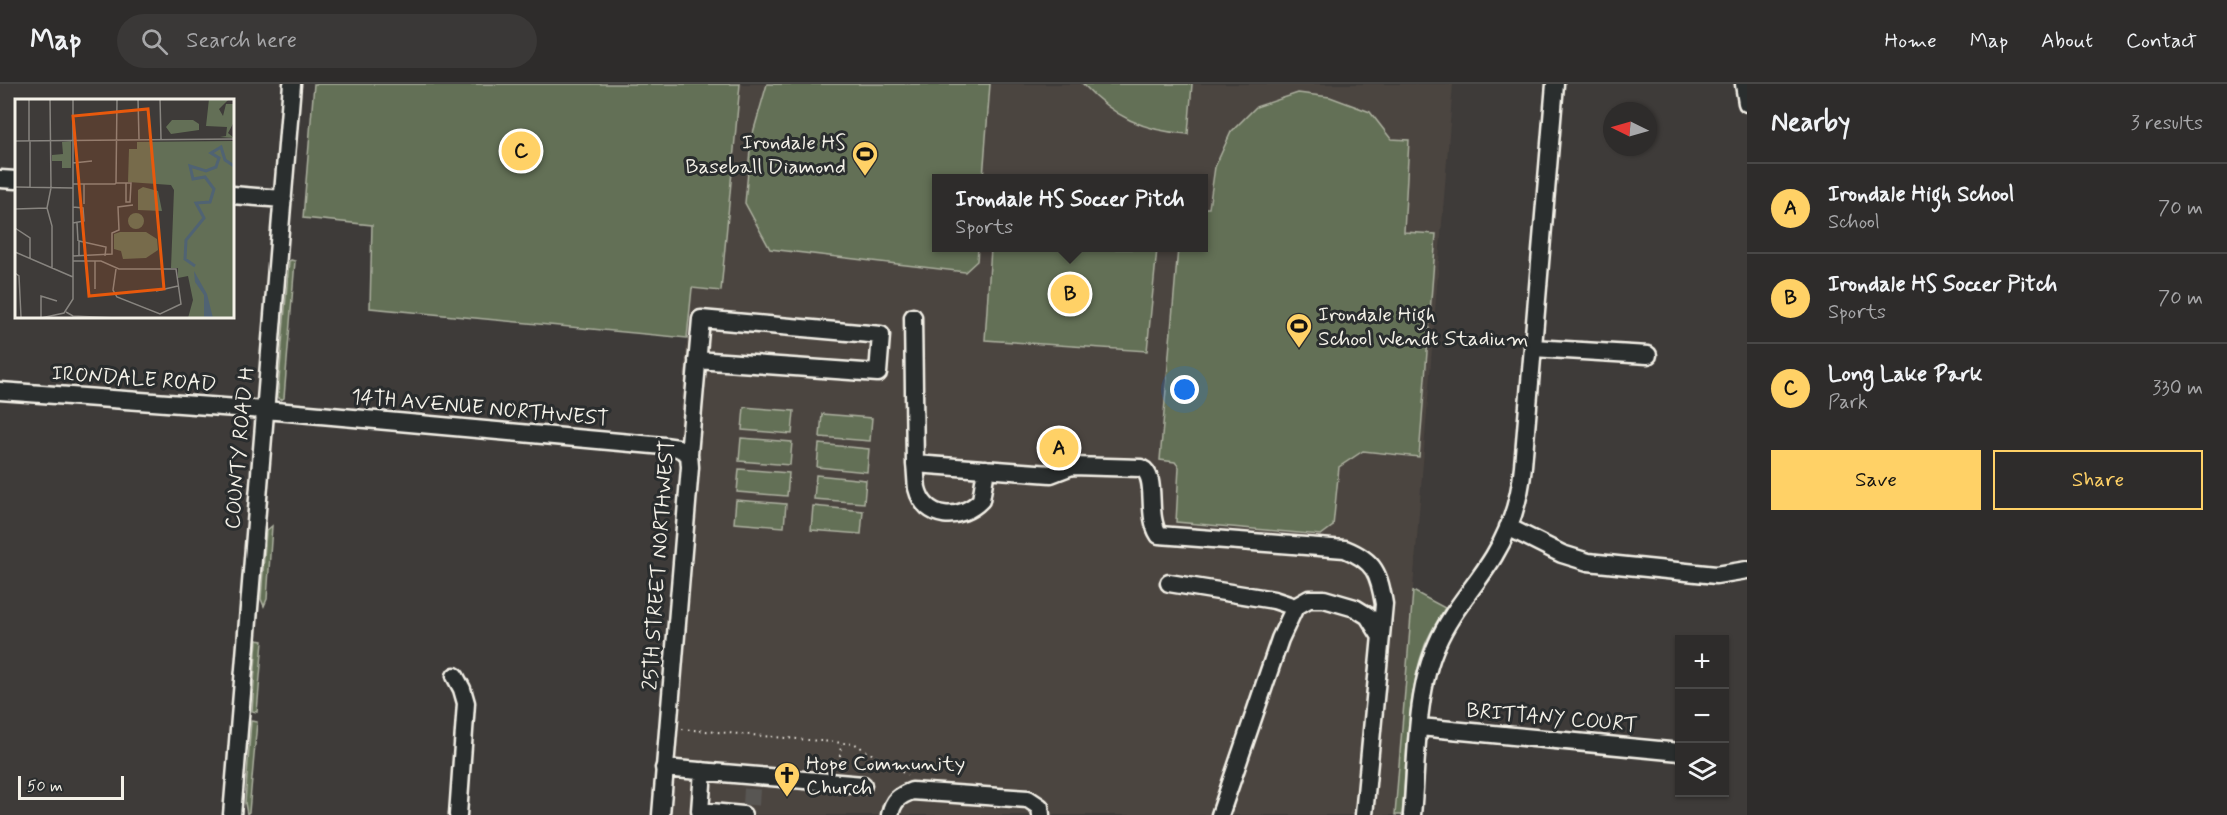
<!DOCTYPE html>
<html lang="en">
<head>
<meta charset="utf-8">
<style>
	:root { --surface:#2e2c2b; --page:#3a3837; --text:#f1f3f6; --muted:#a7a7a9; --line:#494847; --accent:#ffd166 }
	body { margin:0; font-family:Mynerve,sans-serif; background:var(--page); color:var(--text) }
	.controls { position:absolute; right:18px; bottom:18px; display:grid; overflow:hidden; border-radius:0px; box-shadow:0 2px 4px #0004 }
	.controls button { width:54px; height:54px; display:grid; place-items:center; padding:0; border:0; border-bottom:2px solid var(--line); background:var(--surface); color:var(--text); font:30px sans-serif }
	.compass { position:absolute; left:1603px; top:18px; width:54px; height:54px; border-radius:50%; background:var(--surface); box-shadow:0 2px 4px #0004; rotate:275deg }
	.scale { position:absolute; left:18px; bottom:15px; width:106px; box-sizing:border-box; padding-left:6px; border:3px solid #f4f1e8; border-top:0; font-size:16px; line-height:21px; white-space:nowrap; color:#f4f1e8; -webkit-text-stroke:4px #2a2d2e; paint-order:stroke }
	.you { position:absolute; left:1185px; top:306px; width:21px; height:21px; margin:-15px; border:4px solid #fff; border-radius:50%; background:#1a73e8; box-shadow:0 0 0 9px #1a73e833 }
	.badge { display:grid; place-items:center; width:39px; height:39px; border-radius:50%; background:var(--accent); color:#111; font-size:20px; font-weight:700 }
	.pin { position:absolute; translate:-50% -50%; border:3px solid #fff; box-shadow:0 2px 6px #0006 }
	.popup { position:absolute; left:932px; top:90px; width:276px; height:78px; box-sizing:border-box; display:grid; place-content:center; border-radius:0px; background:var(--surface); filter:drop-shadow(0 2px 4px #0005); font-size:20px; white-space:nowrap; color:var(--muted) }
	.popup b { font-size:22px; color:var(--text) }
	.popup::after { content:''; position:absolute; left:50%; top:100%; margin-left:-12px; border:12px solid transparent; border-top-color:var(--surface) }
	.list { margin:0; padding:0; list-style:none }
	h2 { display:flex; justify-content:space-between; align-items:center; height:78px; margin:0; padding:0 24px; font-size:26px }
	h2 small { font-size:20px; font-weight:400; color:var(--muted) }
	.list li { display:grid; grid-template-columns:39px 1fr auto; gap:18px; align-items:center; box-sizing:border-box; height:90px; padding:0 24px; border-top:2px solid var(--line) }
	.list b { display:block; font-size:22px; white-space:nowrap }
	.list p { margin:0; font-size:20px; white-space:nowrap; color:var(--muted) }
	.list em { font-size:20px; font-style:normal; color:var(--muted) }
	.actions { display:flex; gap:12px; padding:18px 24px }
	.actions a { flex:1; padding:14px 0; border:2px solid var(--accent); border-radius:0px; text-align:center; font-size:21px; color:var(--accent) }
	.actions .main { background:var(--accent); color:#111 }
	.icon { flex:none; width:33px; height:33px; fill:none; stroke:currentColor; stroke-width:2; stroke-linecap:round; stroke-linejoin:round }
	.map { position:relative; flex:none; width:1747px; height:731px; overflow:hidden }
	header { display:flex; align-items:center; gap:36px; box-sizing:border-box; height:84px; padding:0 30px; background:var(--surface); border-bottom:2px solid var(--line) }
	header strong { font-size:28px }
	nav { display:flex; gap:33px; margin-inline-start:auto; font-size:21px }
	.search { width:420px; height:54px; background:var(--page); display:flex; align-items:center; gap:15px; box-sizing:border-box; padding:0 21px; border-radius:33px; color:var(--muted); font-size:22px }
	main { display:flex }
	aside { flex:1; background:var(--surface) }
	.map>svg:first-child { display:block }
</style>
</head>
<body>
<header>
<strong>Map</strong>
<div class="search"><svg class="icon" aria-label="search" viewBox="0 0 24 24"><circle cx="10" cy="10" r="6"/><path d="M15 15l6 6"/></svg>Search here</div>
<nav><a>Home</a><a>Map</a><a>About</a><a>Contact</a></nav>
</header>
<main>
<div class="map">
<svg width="1747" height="731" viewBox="0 0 1747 731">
	<rect width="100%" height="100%" fill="#3e3b39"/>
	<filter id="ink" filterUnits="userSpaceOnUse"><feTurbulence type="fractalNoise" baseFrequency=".0167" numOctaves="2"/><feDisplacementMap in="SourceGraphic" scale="12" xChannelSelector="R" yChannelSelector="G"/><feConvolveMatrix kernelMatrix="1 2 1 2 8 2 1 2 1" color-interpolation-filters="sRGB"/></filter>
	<g filter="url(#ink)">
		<!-- built -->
		<path fill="#4c4540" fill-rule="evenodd" d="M740,0H1453L1395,731H671L701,377L692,360L679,352L687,254L692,204L721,206ZM936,94H1204V164H936Z"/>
		<!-- green -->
		<path fill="#636f56" stroke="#acb09f" stroke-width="1.5" d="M314,0H740L721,207L692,204L687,254L370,224L372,141L303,134Z
			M767,0H990L983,94H936V164H978L977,177L965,188L770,165L745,119L751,56Z
			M1083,0H1192L1188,50C1143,47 1114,33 1083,0Z
			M1298,9L1330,13L1370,28L1391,55L1409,56L1404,148L1436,150L1419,373L1363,367L1339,383L1333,442L1321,451L1176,438L1179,383L1175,378L1160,376L1178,164H1204V124H1209L1215,83L1231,48L1256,23Z
			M991,164L1157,165L1147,267L985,256Z
			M291,176L295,177L284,314L281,316L278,314V308L289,177Z
			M744,323L794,327L792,350L742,346Z
			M822,330L872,334L870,357L820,353Z
			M741,354L792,358L790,381L739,377Z
			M819,360L869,365L867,388L817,383Z
			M739,385L789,389L787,412L737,408Z
			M816,391L866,396L864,419L814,415Z
			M736,416L786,420L784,443L734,439Z
			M813,422L863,427L861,450L811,446Z
			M272,442L267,515L264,522L261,515L266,447Z
			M1413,507L1445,524C1438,536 1430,548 1425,561C1406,611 1407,678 1402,731H1395Z
			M257,556L263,557L257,628L252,627Z
			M251,637L257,638L249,728L247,730L245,719Z"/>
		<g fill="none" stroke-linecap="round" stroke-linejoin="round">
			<!-- minor-tunnel -->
			<path stroke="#595653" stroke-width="16" stroke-dasharray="16 8" stroke-linecap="butt" d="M751,721L752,705"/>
			<!-- minor casing -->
			<g stroke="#f4f1e8" stroke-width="21">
				<path id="minor" d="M1744,0L1747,19
					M0,95L16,96
					M232,111L283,115
					M913,233L915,380L1051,390L1072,382L1141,384C1159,392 1145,430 1159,451L1345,465C1375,477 1379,490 1384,520L1364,731
					M1533,264L1648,271
					M0,307L265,326L664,362L678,364L689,370
					M915,380C916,388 916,396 917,404C925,437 961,437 981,416L986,385
					M1508,443L1562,470L1588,478L1716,491L1747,486
					M1169,499L1274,516L1295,523
					M455,592L462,605L466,619L458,731
					M1420,643L1680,668
					M664,684L863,701
					M703,687L700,727L743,731
					M232,731L292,0
					M661,731L690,383L689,370L701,235L881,251L878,289L697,276
					M890,731C893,716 899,712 912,707L1028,715L1040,723L1041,731
					M1220,731L1280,555L1295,523L1309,515H1324L1355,524L1368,532L1381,553
					M1412,731C1417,679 1415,608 1437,560C1451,527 1476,502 1494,472C1511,444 1520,415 1523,382L1555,0"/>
			</g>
			<!-- path -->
			<path stroke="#f4f1e8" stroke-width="2" stroke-dasharray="1.5 4.5" stroke-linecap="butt" d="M682,645L855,660L907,691
				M839,684L841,660"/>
			<!-- minor -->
			<use href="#minor" stroke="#2a2d2e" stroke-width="16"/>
		</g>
	</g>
	<!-- icons -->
	<defs>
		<g id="stadium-pin" transform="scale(1.35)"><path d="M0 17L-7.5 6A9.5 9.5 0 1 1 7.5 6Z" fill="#ffd166" stroke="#2a2d2e"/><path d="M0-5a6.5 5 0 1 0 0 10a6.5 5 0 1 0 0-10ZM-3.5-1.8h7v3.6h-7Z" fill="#111"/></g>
		<g id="church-pin" transform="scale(1.35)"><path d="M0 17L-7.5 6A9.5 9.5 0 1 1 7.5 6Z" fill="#ffd166" stroke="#2a2d2e"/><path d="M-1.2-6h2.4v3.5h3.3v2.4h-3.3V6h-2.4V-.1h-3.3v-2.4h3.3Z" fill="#111"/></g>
	</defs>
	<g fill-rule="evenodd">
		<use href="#stadium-pin" x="865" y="70"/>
		<use href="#stadium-pin" x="1299" y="242"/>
		<use href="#church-pin" x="787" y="691"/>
	</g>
	<g text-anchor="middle" stroke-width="6" stroke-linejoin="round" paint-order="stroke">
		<!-- poi labels -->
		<g font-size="21" fill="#f4f1e8" stroke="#2a2d2e" text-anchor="start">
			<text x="846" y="65" text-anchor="end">Irondale HS<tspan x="846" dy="24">Baseball Diamond</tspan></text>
			<text x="1318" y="237">Irondale High<tspan x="1318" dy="24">School Wendt Stadium</tspan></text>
			<text x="806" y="686">Hope Community<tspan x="806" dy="24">Church</tspan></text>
		</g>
		<!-- street labels -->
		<g font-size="21" fill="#f4f1e8" stroke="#2a2d2e">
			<text transform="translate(134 294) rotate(4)" y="7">IRONDALE ROAD</text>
			<text transform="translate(480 323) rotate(5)" y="7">14TH AVENUE NORTHWEST</text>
			<text transform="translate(239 364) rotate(-85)" y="7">COUNTY ROAD H</text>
			<text transform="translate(658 481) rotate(-86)" y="7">25TH STREET NORTHWEST</text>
			<text transform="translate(1552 633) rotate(5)" y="7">BRITTANY COURT</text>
		</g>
	</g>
	<!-- overview -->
	<g transform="translate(15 15)">
		<rect width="219" height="219" fill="#3e3b39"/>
		<path d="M194,0H214L204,10L208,17L211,5H218L219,23L213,34L219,39L205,38L211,37L212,28L191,27ZM157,21H178L184,25V31L156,35L151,28ZM56,42V69H47V62H37V56L48,55L47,43ZM219,42V219H173L178,201L173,177L163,179V169H156L159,91L156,86L113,83L114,50H122V43ZM128,88L143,92L147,112L123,111V91ZM113 122a8 8 0 1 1 16 0a8 8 0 1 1-16 0ZM105,133H131L142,140L143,151L131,159L108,160L106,152L99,150V135Z" fill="#636f56"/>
		<path d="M179,172L192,195L198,219H189V196L180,183Z" fill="#506373"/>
		<path fill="none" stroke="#506373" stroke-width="3" d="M180,167L170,160L171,141L189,119L181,104L195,103L199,90L190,78L178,80L175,67L191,72L201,68L204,59L196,54L206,48L210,61L219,67"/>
		<path fill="none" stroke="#87847f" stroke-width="1.5" d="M14,0V42M35,0L36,89L32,109L37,127V169M123,0L124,40M145,0L146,40M0,42L219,40M15,42V88M58,64L77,62M101,84L102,0M58,85H100L101,84H116L115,103H111V84M69,85V105M0,88L58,89M0,110L32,109M58,124L69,122L68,109L58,108M62,124L63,142M0,129L15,139V160M0,153L58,178M58,157L97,155V134L104,131L103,108L118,106M64,157V142L91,148L90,157M58,162H86L104,170H161L166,205L145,215L102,198L98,191L101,170M0,174L4,177L6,218M80,190V162M141,192L163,187M51,213L58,217L102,219M26,219L49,214L58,200V0M26,219V197L42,202"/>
		<path fill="#e8590c" fill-opacity="0.15" stroke="#e8590c" stroke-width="3" d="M133,10L149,190L74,197L58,17Z"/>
		<rect width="219" height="219" fill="none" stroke="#f4f1e8" stroke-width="3"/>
	</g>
</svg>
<div class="controls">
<button>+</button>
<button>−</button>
<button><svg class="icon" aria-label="layers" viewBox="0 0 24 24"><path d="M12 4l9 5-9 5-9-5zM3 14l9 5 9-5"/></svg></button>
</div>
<svg class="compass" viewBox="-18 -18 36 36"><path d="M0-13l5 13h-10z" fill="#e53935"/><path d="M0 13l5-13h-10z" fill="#a7a7a9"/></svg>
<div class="scale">50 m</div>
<div class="you"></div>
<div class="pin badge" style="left:1059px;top:364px">A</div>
<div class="pin badge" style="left:1070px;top:210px">B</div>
<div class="popup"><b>Irondale HS Soccer Pitch</b>Sports</div>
<div class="pin badge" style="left:521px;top:67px">C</div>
</div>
<aside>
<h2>Nearby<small>3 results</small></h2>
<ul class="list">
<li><span class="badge">A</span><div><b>Irondale High School</b><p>School</p></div><em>70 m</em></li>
<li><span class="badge">B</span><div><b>Irondale HS Soccer Pitch</b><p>Sports</p></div><em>70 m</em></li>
<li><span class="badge">C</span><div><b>Long Lake Park</b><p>Park</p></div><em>330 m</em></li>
</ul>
<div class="actions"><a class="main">Save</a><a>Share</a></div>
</aside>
</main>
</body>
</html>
